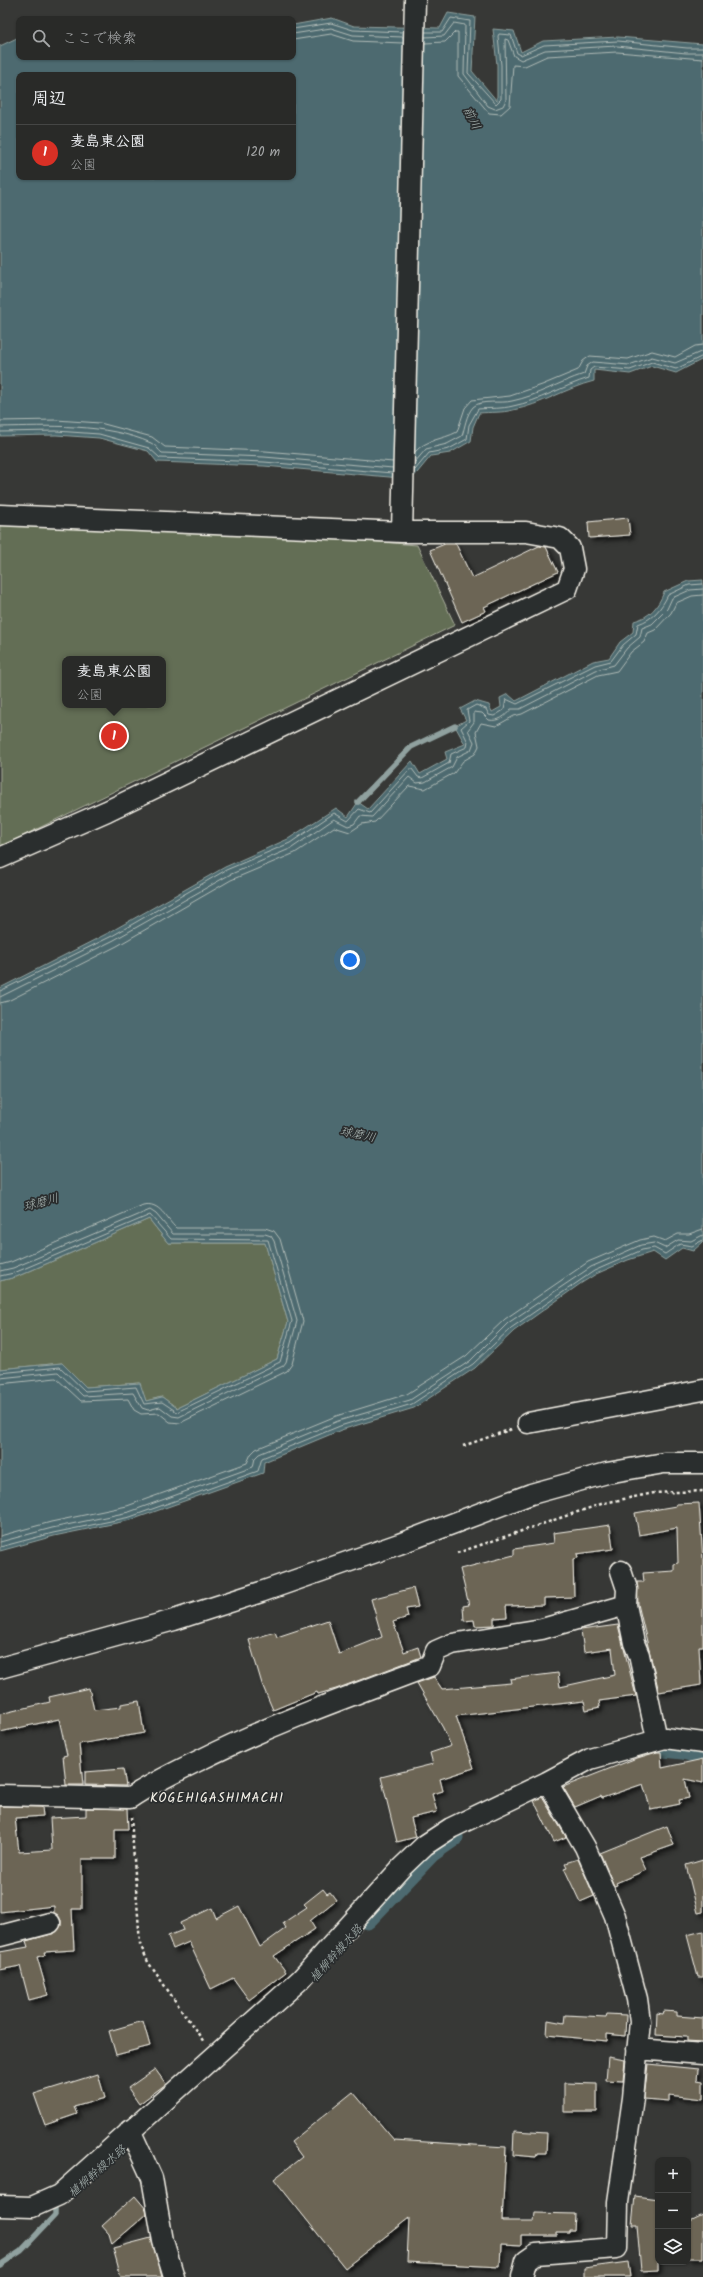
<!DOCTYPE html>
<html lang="ja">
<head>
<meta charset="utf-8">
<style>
	:root { --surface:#292a28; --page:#313230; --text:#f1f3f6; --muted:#a5a7a8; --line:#454645; --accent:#d93025 }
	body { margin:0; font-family:Kalam,"Klee One",sans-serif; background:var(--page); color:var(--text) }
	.controls { position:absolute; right:12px; bottom:12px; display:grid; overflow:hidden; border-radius:8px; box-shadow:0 1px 3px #0004 }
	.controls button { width:36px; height:36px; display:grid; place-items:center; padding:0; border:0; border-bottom:1px solid var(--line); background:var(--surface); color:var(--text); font:20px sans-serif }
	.you { position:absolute; left:350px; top:960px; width:14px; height:14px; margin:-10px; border:3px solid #fff; border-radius:50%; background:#1a73e8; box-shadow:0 0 0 6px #1a73e833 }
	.badge { display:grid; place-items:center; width:26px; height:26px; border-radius:50%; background:var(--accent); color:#fff; font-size:13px; font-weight:700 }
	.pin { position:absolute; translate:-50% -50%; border:2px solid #fff; box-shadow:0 1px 4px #0006 }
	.popup { position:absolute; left:62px; top:656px; width:104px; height:52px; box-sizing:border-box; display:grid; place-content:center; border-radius:8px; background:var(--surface); filter:drop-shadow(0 1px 3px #0005); font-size:13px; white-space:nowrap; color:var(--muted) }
	.popup b { font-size:15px; color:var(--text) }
	.popup::after { content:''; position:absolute; left:50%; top:100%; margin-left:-8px; border:8px solid transparent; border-top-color:var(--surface) }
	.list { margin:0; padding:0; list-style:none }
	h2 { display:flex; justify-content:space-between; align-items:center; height:52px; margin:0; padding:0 16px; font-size:17px }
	h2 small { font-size:13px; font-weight:400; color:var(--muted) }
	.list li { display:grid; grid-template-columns:26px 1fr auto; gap:12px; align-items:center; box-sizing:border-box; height:56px; padding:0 16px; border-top:1px solid var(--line) }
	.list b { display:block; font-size:15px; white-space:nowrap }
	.list p { margin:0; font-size:13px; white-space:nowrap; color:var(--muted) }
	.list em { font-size:13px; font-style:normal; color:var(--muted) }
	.icon { flex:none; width:22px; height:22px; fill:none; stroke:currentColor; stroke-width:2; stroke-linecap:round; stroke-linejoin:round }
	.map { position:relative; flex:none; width:703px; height:2277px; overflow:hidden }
	.search { position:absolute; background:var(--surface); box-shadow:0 1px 3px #0004; left:16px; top:16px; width:280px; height:44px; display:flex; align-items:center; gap:10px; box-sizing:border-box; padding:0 14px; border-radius:8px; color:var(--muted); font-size:15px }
	.panel { position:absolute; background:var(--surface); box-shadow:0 1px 3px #0004; left:16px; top:72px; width:280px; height:108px; border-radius:8px }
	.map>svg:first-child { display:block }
</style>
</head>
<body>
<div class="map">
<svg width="703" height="2277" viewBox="0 0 703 2277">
	<defs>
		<filter id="shadow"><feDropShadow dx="3.5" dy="3.5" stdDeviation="2" flood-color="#0009"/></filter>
	</defs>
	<rect width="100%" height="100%" fill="#373836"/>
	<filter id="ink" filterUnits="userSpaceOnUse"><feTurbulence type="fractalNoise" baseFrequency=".025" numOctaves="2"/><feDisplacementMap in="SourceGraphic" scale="8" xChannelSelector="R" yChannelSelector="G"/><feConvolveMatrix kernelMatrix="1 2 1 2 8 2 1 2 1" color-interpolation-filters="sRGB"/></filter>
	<g filter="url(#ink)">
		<!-- green -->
		<path fill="#636e55" stroke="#acb09e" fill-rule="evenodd" d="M0,523L211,528L417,545L455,625L0,847ZM65,659H163V705H65Z
			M149,1219L168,1243H265L288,1322L277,1359L177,1408L162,1397L146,1401L139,1383L86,1387L62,1363L0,1369V1281L16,1277Z"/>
		<!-- water -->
		<path fill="#4d6b6f" stroke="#90a19f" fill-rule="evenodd" d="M448,13L475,17L472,71L497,101V65L493,29L514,31L521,52L543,41L618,37L703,44V359L676,373L652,366L630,374L594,370V381C566,388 541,405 513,410C502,413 490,412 479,413L473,427L471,441L450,453L431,456L412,479L264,466L157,462L148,451L99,438L56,435L0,436V46L19,37V57H293V25L332,18L354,26L440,28ZM19,75H293V177H19Z
			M703,580V1242L693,1251L682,1248L665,1260L653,1252L628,1260L596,1274L580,1284L514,1331L475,1368L414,1408L341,1430L264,1462L263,1473L131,1520L54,1536L0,1551V1369L62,1363L86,1387L140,1383L146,1401L162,1397L177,1408L277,1359L288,1322L265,1243H168L149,1219L16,1277L0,1281V988L110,932L225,867L288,839L336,808L348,817L358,802L368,809L412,761L420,774L447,759L445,752L465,744L455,726L466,720L460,709L475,701L489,705L492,712L501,707L500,698L508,694L516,701L593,661L609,658L620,642L633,632L634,621C650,617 658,607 664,592L688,581Z"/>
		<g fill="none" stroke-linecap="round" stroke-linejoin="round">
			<!-- shore -->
			<path stroke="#b1bbb8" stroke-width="1" d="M293,29L331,23L353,30L403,32
				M425,32H442L451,18L470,21L468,73L496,104L501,99V65L498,36L499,34L511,35L517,53L521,55L544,45L618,41L687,48H703
				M293,34L331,28L353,35L403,37
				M425,37L444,36L454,23L465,25L464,74L488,106L495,109L503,106L506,100L505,39L508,40L514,56L521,60L545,50L617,46L686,53H703
				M293,40L331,34L353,41L403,43
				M425,43L445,42L455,32H458V76L489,113L501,114L510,106L513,65L525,66L547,56L617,52L703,59
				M0,421L56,420L100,423L152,437L165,447L265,451L393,462
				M0,427C48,426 106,423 151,443C156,445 158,450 162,453L264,457L393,468
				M0,432L56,431L99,434L149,448L160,458L264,462L392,473
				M415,452C426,439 442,440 457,432L465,408L472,400L510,396L542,385L578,370L583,361L590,356L628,359L652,351L675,357L695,346L703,345
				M415,462L426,449L447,444L462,436C465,427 466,415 473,407C481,399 501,404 512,401C537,396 559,382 584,374L587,366L593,362L629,365L652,357L675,363L703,351
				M415,470L429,453L449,449L467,439L469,425L478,409C489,408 502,409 513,406C539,401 563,386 589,378L590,370L594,367L630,370L652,362L676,369L703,356
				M0,991L112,936L226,870L290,843L334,813L348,821L359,809L370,813L410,769H412L418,777L422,778L449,763L451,754L467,747L468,742L461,728L469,721L467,710L476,705L486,709L489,715L494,716L504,710L506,699L517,704L595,665L611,661L623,645L636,634L638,624C653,619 661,609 668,595L689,585L703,584
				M0,997L114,940L229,875L292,848L334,819L348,826L354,824L360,816L372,817L409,777L417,783L425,782L452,767L457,757L471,750L474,742L468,730L474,722V712L482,713L489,720C498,722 506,716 511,709H520L596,670L614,665L627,648L640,637L642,628L652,624L667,609L672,598L690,590L703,589
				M0,1003L8,1001L117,946L231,880L295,853L334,827L350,832L362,824L375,822L409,786L425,789L454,773L463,761L475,754L479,746L476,732L481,723L496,726L514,716L522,714L598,675L617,671L631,652L644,642L648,633L655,630L671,613L676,603L692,596L703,595
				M0,1265L11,1262L143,1205C160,1201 166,1219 176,1228H265L274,1231L280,1239L303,1321L292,1364L287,1371L180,1423L170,1422L159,1413L141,1414L134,1410L128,1399L81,1401L56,1378L0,1384
				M0,1271L13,1268L150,1210L156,1214L173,1234H265L271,1236L274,1241L297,1321L286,1362L283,1366L179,1417L172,1416L160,1407L148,1410L142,1408L133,1393L83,1396L58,1372L0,1378
				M0,1276L14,1273L150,1215L171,1239L268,1240L292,1321L280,1362L177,1412L162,1402L144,1404L136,1387L85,1391L60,1367L0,1373
				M0,1536L51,1522L127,1506L247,1463L251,1454L256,1449L336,1416L407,1394L466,1356L505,1319L588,1262L640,1240L654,1237L665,1241L678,1234H689L703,1229
				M0,1542L52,1528L129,1512L253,1467L255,1458L259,1454L338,1421L410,1400L470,1361L508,1323L591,1267L641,1245L654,1243L665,1248L678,1240L691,1241L703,1235
				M0,1547L53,1533L130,1517L258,1471L262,1458L340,1426L412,1404L473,1364L511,1328L594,1271L642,1250L654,1248L665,1254L680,1244L692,1246L703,1240"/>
			<!-- stream -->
			<path stroke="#90a19f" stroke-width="5.5" d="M358,802L411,747L455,726
				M0,2265L21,2251L55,2215V2205"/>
			<!-- canal -->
			<path stroke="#4d6b6f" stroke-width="19" d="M663,1748L683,1750L703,1755
				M367,1920L431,1853L454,1837"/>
		</g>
		<!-- building -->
		<path fill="#6c6555" stroke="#f4f1e8" filter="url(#shadow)" d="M628,518L630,535L589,538L588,522Z
			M445,544H456L472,578L539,546L546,547L558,572L484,607L486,611L462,622L430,550Z
			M699,1503L703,1559V1646H699L701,1685L659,1692L638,1604L637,1582H644L643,1573L674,1571V1564L678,1563L677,1528L639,1535L635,1513L676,1506V1504Z
			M610,1525L613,1549L577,1554L578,1558L573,1559L574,1597L544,1598V1605L506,1606L507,1617L494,1618V1625L475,1626L474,1620L464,1621L463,1606L469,1605L460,1569L514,1555V1549L554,1543L553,1533Z
			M413,1588L418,1607L406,1609L408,1617L393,1622L404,1652L418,1647L421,1657L336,1689L318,1694L317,1692L273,1710L262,1684L249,1640L275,1632L277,1637L328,1620L339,1654L382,1637L371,1599Z
			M618,1625L636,1696L599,1701L600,1707L586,1710L584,1701L456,1716L474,1768L440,1779L443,1791L432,1794L437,1812L411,1818L416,1837L397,1842L381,1777L433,1764L430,1753L451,1746L443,1728L417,1683L434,1677L442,1689L511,1683L510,1679L558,1673L560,1687L615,1675L612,1648L584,1652L581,1630Z
			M89,1688L94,1710L121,1707V1704L139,1701L144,1733L79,1744L83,1785H66L63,1756L67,1755L59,1719L0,1732V1714L50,1702L49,1697Z
			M657,1752H661L662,1768L703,1759V1783L685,1779L689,1798L679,1800L680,1804L651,1810L643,1784L602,1798L601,1796L575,1807L563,1787L634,1759Z
			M123,1769L126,1786L85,1785V1772Z
			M542,1797L566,1837L554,1842L534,1801Z
			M0,1806L42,1807L43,1816L15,1818L19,1852L52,1850L50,1818L86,1816V1808L127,1809L128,1829H115V1859H82V1909H72L74,1950L44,1952L45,1955L37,1957L48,1995L29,2000L20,1966L0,1970V1952L28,1947L26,1941L55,1933L61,1926V1920L54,1913V1906L0,1912Z
			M667,1826L674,1845L640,1857L646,1870L616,1883L617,1885L614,1886L600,1853Z
			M578,1859L594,1896L580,1902L564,1868L567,1867L565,1863Z
			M703,1860V1912L698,1913L686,1865Z
			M323,1889L327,1894L330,1892L336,1900L310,1921L315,1929L274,1956L286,1972L249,2000L233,1978L211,1989L189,1942L173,1949L168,1936L183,1930L180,1923L212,1908L216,1918L239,1906L260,1947L286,1928L283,1923L307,1907L304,1904Z
			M703,1931V1977H698L687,1935Z
			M664,2011L677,2012V2016L703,2018V2042L687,2041V2037L656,2035L657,2013L663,2014Z
			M607,2014L626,2015L625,2036L607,2034V2041L547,2035L548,2020L564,2023L565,2015L606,2017Z
			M143,2021L150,2046L116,2055L109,2031Z
			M608,2057L625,2060L623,2081L606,2080Z
			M648,2064L698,2069L697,2080L703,2081V2099L669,2095V2101L644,2099Z
			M155,2069L166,2084L139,2104L128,2088Z
			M98,2074L105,2098L74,2107L77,2114L45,2125L34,2094Z
			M564,2083L597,2084V2112H564Z
			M353,2092L394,2140L506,2147L502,2221H534L535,2213L575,2214L574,2231H569V2233H557V2236H521V2245L501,2244L500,2267L407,2262L409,2218L345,2268L274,2179L302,2157L291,2142Z
			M514,2131L547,2133L546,2153H537L536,2157L513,2155Z
			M135,2196L146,2209L147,2214L112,2244L109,2234L102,2226Z
			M635,2196L658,2199V2270L641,2271L637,2225H632Z
			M703,2215V2258H688V2222Z
			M151,2238L162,2277H121L113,2248Z
			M628,2262L630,2277H584V2268Z"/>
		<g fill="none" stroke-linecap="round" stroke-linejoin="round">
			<!-- minor casing -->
			<g stroke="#f4f1e8" stroke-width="23">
				<path id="minor" d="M0,515L402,532H526L560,538L570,548L574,569L567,589L107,811L0,858
					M402,532L415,0
					M528,1423L703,1390
					M621,1571L627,1589L626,1605L634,1643L639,1655L657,1739
					M0,1668L174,1620L261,1592L399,1544L531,1494L607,1473L664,1463H703
					M0,1795L130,1798C152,1783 177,1771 202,1759C276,1722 353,1695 430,1666L436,1651L452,1644L542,1629L626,1605
					M0,1936L50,1923
					M637,2049L703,2054
					M130,2130L152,2178L163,2241L174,2277
					M0,2206L32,2207L59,2195L301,1979L402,1867L425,1845L451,1828L547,1782L590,1759L665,1738L703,1743
					M522,2277L526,2261L536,2254L617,2248L618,2202L633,2098L640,2021L637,1999L615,1916L585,1847L547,1782"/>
			</g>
			<!-- path -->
			<path stroke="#f4f1e8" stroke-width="2.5" stroke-dasharray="3 3" stroke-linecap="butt" d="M463,1446L512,1429
				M457,1553L604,1503L654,1493L703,1491
				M131,1817L140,1944L148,1962L204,2042"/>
			<!-- minor -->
			<use href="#minor" stroke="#2a2d2e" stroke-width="20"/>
		</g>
	</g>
	<g text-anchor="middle" stroke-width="3.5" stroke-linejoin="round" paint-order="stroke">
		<!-- water labels -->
		<g font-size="12" font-style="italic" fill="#a9b5b2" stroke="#2a2d2e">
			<text transform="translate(472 118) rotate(64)" y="4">前川</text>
			<text transform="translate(358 1134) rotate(12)" y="4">球磨川</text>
			<text transform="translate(41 1202) rotate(-15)" y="4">球磨川</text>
			<text transform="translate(336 1953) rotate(-48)" y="4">植柳幹線水路</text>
			<text transform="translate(97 2171) rotate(-41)" y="4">植柳幹線水路</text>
		</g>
		<!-- quarter labels -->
		<g font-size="13" letter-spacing="1" fill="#f4f1e8" stroke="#2a2d2e">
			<text x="217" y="1802">KOGEHIGASHIMACHI</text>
		</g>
	</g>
</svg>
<div class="controls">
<button>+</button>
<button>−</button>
<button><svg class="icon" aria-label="layers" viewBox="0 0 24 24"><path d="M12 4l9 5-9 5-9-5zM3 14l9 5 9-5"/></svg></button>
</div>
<div class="you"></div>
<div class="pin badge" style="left:114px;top:736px">1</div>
<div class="popup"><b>麦島東公園</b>公園</div>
<div class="search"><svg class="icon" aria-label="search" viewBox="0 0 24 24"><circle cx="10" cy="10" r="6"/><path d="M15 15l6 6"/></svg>ここで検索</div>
<section class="panel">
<h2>周辺<small></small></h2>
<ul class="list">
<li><span class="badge">1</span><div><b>麦島東公園</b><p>公園</p></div><em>120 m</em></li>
</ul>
</section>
</div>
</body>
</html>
